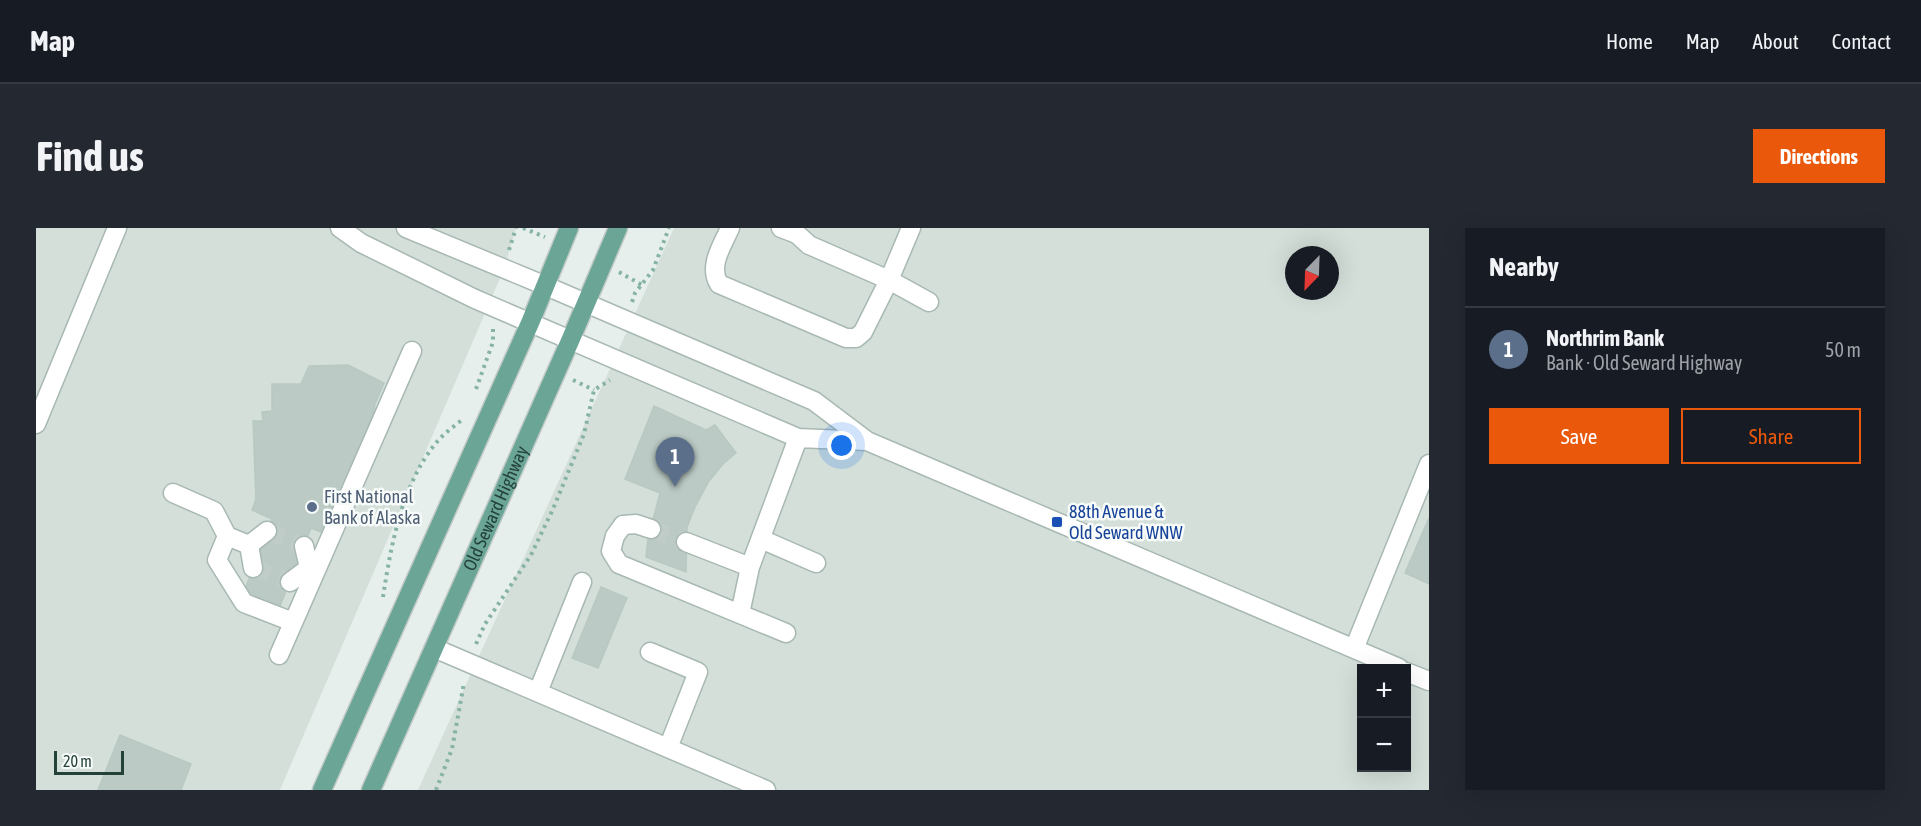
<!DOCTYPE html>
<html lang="en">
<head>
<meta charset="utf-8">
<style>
	:root { --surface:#171b24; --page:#242831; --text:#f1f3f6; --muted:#9ea1a6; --line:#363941; --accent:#ea580c }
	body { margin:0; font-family:"Asap Condensed",sans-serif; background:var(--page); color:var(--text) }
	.controls { position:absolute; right:18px; bottom:18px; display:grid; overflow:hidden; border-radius:0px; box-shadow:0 6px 24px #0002 }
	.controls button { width:54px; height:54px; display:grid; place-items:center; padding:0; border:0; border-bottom:2px solid var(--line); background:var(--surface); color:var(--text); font:30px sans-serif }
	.compass { position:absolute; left:1249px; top:18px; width:54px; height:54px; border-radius:50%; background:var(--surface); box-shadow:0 6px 24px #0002; rotate:203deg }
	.scale { position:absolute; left:18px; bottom:15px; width:70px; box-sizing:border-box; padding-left:6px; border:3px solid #24423a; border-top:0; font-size:16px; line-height:21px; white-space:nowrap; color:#24423a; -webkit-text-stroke:4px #f7fbf9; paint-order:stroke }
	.you { position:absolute; left:806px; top:218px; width:21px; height:21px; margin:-15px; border:4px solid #fff; border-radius:50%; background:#1a73e8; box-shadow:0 0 0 9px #1a73e833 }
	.badge { display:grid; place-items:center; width:39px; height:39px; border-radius:50%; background:var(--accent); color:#fff; font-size:20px; font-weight:700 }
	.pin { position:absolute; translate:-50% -50px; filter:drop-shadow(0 2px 3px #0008) }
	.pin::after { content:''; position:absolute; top:32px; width:21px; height:18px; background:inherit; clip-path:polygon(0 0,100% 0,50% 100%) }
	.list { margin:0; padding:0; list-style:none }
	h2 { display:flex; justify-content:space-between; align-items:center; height:78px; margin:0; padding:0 24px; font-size:26px }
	h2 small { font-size:20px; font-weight:400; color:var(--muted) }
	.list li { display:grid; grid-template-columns:39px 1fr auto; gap:18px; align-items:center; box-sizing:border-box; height:84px; padding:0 24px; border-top:2px solid var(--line) }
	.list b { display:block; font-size:22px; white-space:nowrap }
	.list p { margin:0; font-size:20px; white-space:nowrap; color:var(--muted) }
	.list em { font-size:20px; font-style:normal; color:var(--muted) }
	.actions { display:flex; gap:12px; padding:18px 24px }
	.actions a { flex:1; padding:14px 0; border:2px solid var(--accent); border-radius:0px; text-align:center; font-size:21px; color:var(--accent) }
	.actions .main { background:var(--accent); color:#fff }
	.map { position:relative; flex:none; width:1393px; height:562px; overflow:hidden; border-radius:0px }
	header { display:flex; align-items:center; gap:36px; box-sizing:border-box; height:84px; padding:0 30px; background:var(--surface); border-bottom:2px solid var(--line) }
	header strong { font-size:28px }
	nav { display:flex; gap:33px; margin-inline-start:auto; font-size:21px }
	.intro { display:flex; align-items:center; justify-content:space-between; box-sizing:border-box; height:144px; padding:0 36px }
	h1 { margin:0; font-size:42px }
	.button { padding:15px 27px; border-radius:0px; background:var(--accent); color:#fff; font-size:21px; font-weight:700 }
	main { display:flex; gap:36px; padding:0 36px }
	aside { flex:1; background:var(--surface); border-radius:0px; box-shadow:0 6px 24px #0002 }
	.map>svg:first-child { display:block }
</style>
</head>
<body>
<header>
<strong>Map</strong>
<nav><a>Home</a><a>Map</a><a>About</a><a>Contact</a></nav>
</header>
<div class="intro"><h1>Find us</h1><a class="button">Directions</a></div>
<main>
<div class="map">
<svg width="1393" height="562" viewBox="0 0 1393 562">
	<rect width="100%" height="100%" fill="#e6efeb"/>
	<!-- built -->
	<path fill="#d4dfda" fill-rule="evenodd" d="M0,0H480L468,41L244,562H0Z
		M638,0H1393V562H382ZM1258,27H1294V63H1258ZM1326,440H1370V540H1326Z"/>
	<!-- building -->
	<path fill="#bbcac4" stroke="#b8c9c2" stroke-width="1.5" d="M312,137L348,155L339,176L334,202L315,250L297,275L285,304L275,300L242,383L206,369L236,291L216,282L220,271L217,193H227L226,184L236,183V156H265L273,138Z
		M618,178L670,202L679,197L700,225L688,235L673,253L659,279L651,299L650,344L610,329L612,311L624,265L589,251Z
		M1393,290V356L1369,345Z
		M565,359L591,370L562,440L536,430Z
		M84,507L155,536L145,562H62Z"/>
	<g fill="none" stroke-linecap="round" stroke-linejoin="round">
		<!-- minor-tunnel -->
		<path stroke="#bfccc8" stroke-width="18" stroke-dasharray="18 9" stroke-linecap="butt" d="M615,301L650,314
			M231,303L268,318
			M217,340L254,354"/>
		<!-- minor casing -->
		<g stroke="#a8b8b2" stroke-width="21">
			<path id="minor" d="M304,0L325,15L439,71L762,210L831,213
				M370,0L510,58L778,173L831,213L1363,440
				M694,0C686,18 672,38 683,56L810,110H820L827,104L853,52L875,0
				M745,0L761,6L773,17L853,52L893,74
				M0,196L81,0
				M137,265L178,283L191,308L213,317L217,340
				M615,301L600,296L587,297L579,308L575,323L583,336L750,405
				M191,308L181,332L208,375L257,394
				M725,311L780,335
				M650,314L714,339
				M213,317L231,303
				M254,354L273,340L268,318
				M704,386L714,339L762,210
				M398,420L730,562
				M1318,421L1393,236
				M614,424L662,444L632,520
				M243,427L376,123
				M1370,444L1393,453
				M502,464L546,354"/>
		</g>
		<!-- major casing -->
		<g stroke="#c2cac8" stroke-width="21">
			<g id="major">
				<path d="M286,562L494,95L533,0"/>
				<path id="s1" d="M335,562L534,113L582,0"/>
			</g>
		</g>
		<!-- path -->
		<path stroke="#86b3a5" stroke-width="4" stroke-dasharray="3 4.5" stroke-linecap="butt" d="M487,0L509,9
			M473,22L480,0
			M583,44L606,57
			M596,74L599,65L617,42L633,0
			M537,152L558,162
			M440,161L457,114V99
			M347,369C355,317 366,256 400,215C408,205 419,198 428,190
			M440,416L449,396L495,327L517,281L548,206L558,162L574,152
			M400,562L416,521L428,455"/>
		<!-- minor -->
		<use href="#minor" stroke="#fff" stroke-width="18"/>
		<!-- major -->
		<use href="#major" stroke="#6aa596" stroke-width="18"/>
	</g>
	<!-- markers -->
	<circle fill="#5c6f8a" stroke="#f7fbf9" stroke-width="2" cx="276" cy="279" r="6"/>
	<rect fill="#1a4fb4" stroke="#f7fbf9" stroke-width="2" x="1015" y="288" width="12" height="12" rx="3"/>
	<g text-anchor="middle" stroke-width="5" stroke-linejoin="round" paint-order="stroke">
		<!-- service labels -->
		<g font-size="18" fill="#4e5e75" stroke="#f7fbf9" text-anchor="start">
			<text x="288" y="275">First National<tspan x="288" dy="21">Bank of Alaska</tspan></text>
		</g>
		<!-- street labels -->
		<g font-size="18" fill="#24423a" stroke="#f7fbf9">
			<text dy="6" stroke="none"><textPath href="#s1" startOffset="308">Old Seward Highway</textPath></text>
		</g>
		<!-- transit labels -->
		<g font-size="18" fill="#164399" stroke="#f7fbf9" text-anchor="start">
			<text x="1033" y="290">88th Avenue &amp;<tspan x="1033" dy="21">Old Seward WNW</tspan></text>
		</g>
	</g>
</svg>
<div class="controls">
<button>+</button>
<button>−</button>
</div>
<svg class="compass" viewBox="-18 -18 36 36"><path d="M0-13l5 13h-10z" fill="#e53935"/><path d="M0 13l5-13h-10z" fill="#9ea1a6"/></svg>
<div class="scale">20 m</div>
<div class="you"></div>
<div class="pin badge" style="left:639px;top:259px;background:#5c6f8a">1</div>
</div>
<aside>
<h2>Nearby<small></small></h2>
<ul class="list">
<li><span class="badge" style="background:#5c6f8a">1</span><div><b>Northrim Bank</b><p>Bank · Old Seward Highway</p></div><em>50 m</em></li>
</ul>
<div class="actions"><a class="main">Save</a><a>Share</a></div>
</aside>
</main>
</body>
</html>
